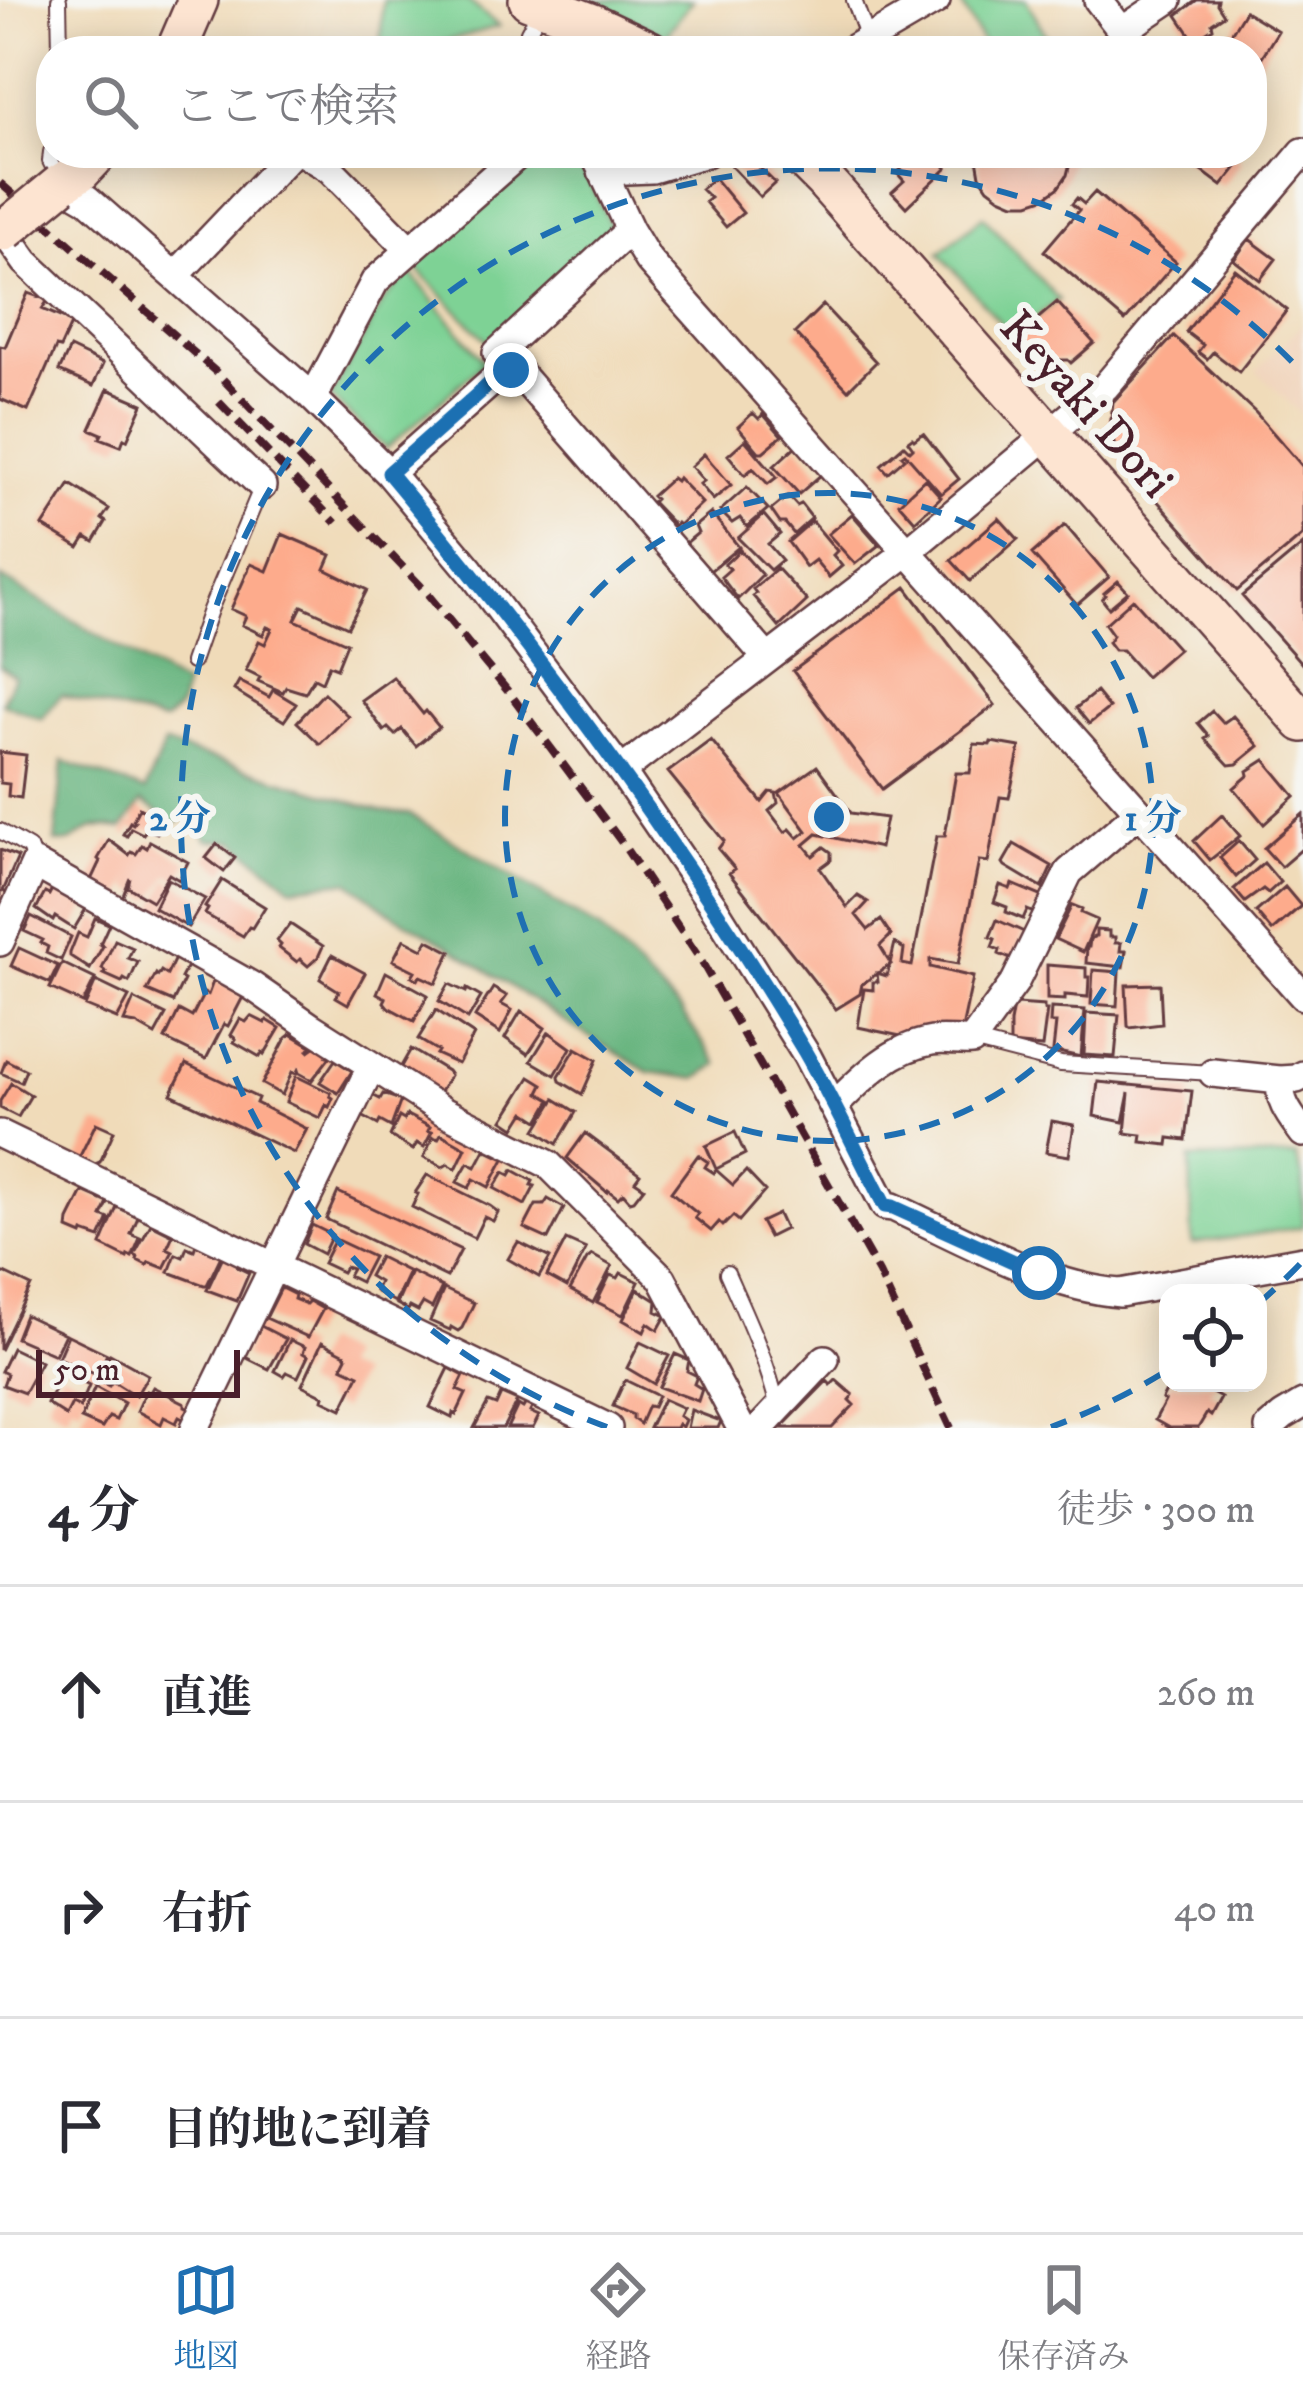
<!DOCTYPE html>
<html lang="ja">
<head>
<meta charset="utf-8">
<style>
	:root { --surface:#fff; --page:#f2f2f3; --text:#2b2b33; --muted:#7c7c81; --line:#e1e1e2; --accent:#1f6fb2 }
	body { margin:0; font-family:"IM FELL DW Pica","Noto Serif JP",serif; background:var(--page); color:var(--text) }
	.controls { position:absolute; right:36px; bottom:36px; display:grid; overflow:hidden; border-radius:24px; box-shadow:0 6px 30px #0003 }
	.controls button { width:108px; height:108px; display:grid; place-items:center; padding:0; border:0; border-bottom:3px solid var(--line); background:var(--surface); color:var(--text); font:60px sans-serif }
	.scale { position:absolute; left:36px; bottom:30px; width:204px; box-sizing:border-box; padding-left:12px; border:6px solid #4a1f2b; border-top:0; font-size:33px; line-height:42px; white-space:nowrap; color:#4a1f2b; -webkit-text-stroke:9px #f6f6f2; paint-order:stroke }
	.stop { position:absolute; width:36px; height:36px; margin:-27px; border:9px solid #1f6fb2; border-radius:50%; background:#fff }
	.stop.end { background:#1f6fb2; border-color:#fff; box-shadow:0 3px 12px #0008 }
	.list { margin:0; padding:0; list-style:none }
	h2 { display:flex; justify-content:space-between; align-items:center; height:156px; margin:0; padding:0 48px; font-size:51px }
	h2 small { font-size:39px; font-weight:400; color:var(--muted) }
	.list li { display:grid; grid-template-columns:78px 1fr auto; gap:36px; align-items:center; box-sizing:border-box; height:216px; padding:0 48px; border-top:3px solid var(--line) }
	.list b { display:block; font-size:45px; white-space:nowrap }
	.list em { font-size:39px; font-style:normal; color:var(--muted) }
	.icon { flex:none; width:66px; height:66px; fill:none; stroke:currentColor; stroke-width:2; stroke-linecap:round; stroke-linejoin:round }
	.map { position:relative; flex:none; width:1303px; height:1428px; overflow:hidden }
	.search { position:absolute; background:var(--surface); box-shadow:0 6px 30px #0003; left:36px; right:36px; top:36px; height:132px; display:flex; align-items:center; gap:30px; box-sizing:border-box; padding:0 42px; border-radius:48px; color:var(--muted); font-size:45px }
	.sheet { height:804px; background:var(--surface) }
	nav { display:flex; justify-content:space-around; align-items:center; box-sizing:border-box; height:168px; border-top:3px solid var(--line); background:var(--surface); font-size:33px; color:var(--muted) }
	nav a { display:grid; justify-items:center; gap:6px }
	nav .on { color:var(--accent) }
	.map>svg:first-child { display:block }
</style>
</head>
<body>
<div class="map">
<svg width="1303" height="1428" viewBox="0 0 1303 1428">
	<rect width="100%" height="100%" fill="#f6f6f2"/>
	<filter id="ink" filterUnits="userSpaceOnUse"><feTurbulence type="fractalNoise" baseFrequency=".00833" numOctaves="2"/><feDisplacementMap in="SourceGraphic" scale="24" xChannelSelector="R" yChannelSelector="G"/><feConvolveMatrix kernelMatrix="1 2 1 2 8 2 1 2 1" color-interpolation-filters="sRGB"/></filter>
	<filter id="wash" filterUnits="userSpaceOnUse"><feTurbulence type="fractalNoise" baseFrequency=".004" numOctaves="4" result="noise"/><feDisplacementMap in="SourceGraphic" scale="48" xChannelSelector="R" yChannelSelector="G"/><feGaussianBlur stdDeviation="2.7" result="paint"/><feColorMatrix in="noise" values="0 0 0 0 0 0 0 0 0 0 0 0 0 0 0 0 0 1.4 0 .05"/><feComposite in="paint" operator="in"/></filter>
	<g filter="url(#wash)">
		<rect width="100%" height="100%" fill="#f0dbb9"/>
		<!-- built -->
		<path fill="#f1d5bd" d="M1303,323V416L1256,371Z"/>
		<!-- green -->
		<path fill="#7ed295" stroke="#647860" stroke-width="3" d="M383,0H467L499,26L411,51H380Z
			M593,0H693L665,36Z
			M959,0H1026L1055,51H987Z
			M538,153H570L590,182L614,232L490,344L414,266Z
			M983,216L1059,300L1012,336L939,253Z
			M410,272L485,362L386,449L330,397L384,300Z
			M1296,1156L1303,1179V1227L1192,1244L1190,1159Z"/>
		<!-- forest -->
		<path fill="#66b47e" stroke="#586a54" stroke-width="3" d="M0,577L184,686L180,707L164,722L61,695L42,719L2,703L14,676L0,666Z
			M164,744L381,811L409,814L599,929L680,1010L718,1064L697,1079L649,1072L573,1027L447,945L394,915L348,881L292,887L234,841L207,840L192,816L174,823L142,802L122,829C112,828 101,825 91,829C76,835 74,846 55,842L63,761L145,791Z"/>
		<g id="blocks">
			<!-- building -->
			<path fill="#fdab8c" d="M1197,0H1218L1217,4L1224,15L1212,23L1213,28L1194,40L1177,15Z
				M1245,11L1278,31L1258,63L1252,60V51H1237L1227,45L1229,37Z
				M745,153L775,183L760,197L731,166Z
				M918,153H933L947,168L906,207L892,192L904,181L897,173Z
				M976,153H1070L1071,159L1067,175L1058,188L1044,198L1029,203H1014L1000,197L988,188L980,176Z
				M1178,153H1231L1242,161L1222,186Z
				M714,178L743,213L726,227L705,202L710,198L701,189Z
				M1095,192L1176,262L1125,321L1044,251L1079,210L1072,204L1077,198L1084,204Z
				M1249,239L1276,259L1260,280L1234,260Z
				M1235,269L1287,310L1239,372L1213,352L1207,359L1198,352L1203,345L1186,332Z
				M28,293L48,300L42,309L72,322L60,348L56,347L28,411L0,399V346L5,347Z
				M1057,302L1094,343L1071,363L1068,360H1031L1013,340Z
				M823,305L876,362L848,390L795,333Z
				M1174,336L1256,413L1303,467V535L1237,591L1117,455L1110,428L1113,402Z
				M70,348L103,364L93,386L59,371Z
				M108,389L143,404L127,440L124,438L121,446L100,438L102,434L90,429Z
				M753,413L759,419L763,414L782,436L763,452H759L738,427Z
				M923,433L959,479L941,494L905,453L902,455L905,458L888,473L881,465L904,445L910,451L913,448L908,441L912,438L914,440Z
				M745,440L777,477L768,484L753,468L745,475L728,455Z
				M797,445L822,474L799,494L774,466Z
				M704,454L731,485L713,500L700,484L704,481L691,466Z
				M672,478L676,481L678,478L702,503L679,525L677,523L675,526L652,502L655,499L652,496Z
				M925,479L941,497L915,521L899,503Z
				M70,484L109,509L102,519L106,522L94,542L86,537L79,548L43,526Z
				M747,487L768,509L747,527L740,518L732,523L720,511Z
				M788,496L797,506L801,504L812,518L794,534L785,523H780L771,510Z
				M711,513L739,547L710,571L686,543L698,533L695,526Z
				M852,514L879,545L855,564L828,534Z
				M764,515L780,534L768,544L782,560L770,570L738,538Z
				M999,518L1018,539L970,581L951,560Z
				M812,521L837,551L833,555L842,566L829,577L815,560L806,567L788,542Z
				M1065,525L1109,577L1077,605L1032,554Z
				M282,534L331,555L325,569L367,590L348,627L302,606L295,620L347,643L337,668L329,665L322,682L314,678L305,693L286,687L283,692L258,681L260,677L246,670L259,641L265,644L272,629L267,627L263,635L242,625L246,616L231,609L251,564L267,571Z
				M1303,545V665L1242,596Z
				M740,550L762,575L738,599L721,577L730,569L725,564Z
				M777,568L807,601L779,627L753,596L756,593L753,589Z
				M1118,581L1128,592L1109,608L1102,599L1106,595L1104,593Z
				M906,587L995,705L882,789L793,671Z
				M1133,599L1178,649L1146,677L1122,650H1114L1108,642L1113,635L1105,624Z
				M393,677L423,714L426,711L439,727L416,746L402,729L395,735L388,728L384,731L361,700Z
				M239,681L269,697L273,690L296,704L284,721L234,690Z
				M1096,692L1109,708L1089,724L1076,708Z
				M324,693L348,716L320,744L297,722Z
				M1212,711L1223,723L1233,716L1259,746L1237,764L1229,765L1205,739L1209,736L1198,723Z
				M711,740L762,802L770,792L776,793L778,803L769,811L785,832L790,829L798,838L807,831L779,793L817,766L851,813L886,818L880,848L817,834L804,845L813,856L824,847L831,852V860L820,868L847,907L858,896L868,902L856,915L868,930L881,920L891,935L880,946L891,964L862,984L860,994L836,1009L729,873L735,869L718,849L724,841L668,772Z
				M991,742L1020,747L1009,798L1000,797L988,862L979,861L958,964L930,959V967L973,977L960,1038L924,1041L858,1027L864,989L873,990V982H878L877,973L887,976L895,943L904,949L902,964L912,966L937,836H945L956,773H970L974,744L990,745Z
				M0,752L26,755L21,798L8,796L9,784L0,783Z
				M1265,760L1295,796L1264,824L1234,788L1249,775L1248,771Z
				M139,808L165,823L157,833L147,829L143,834L131,828L127,836L123,834L130,822L133,824L135,821L133,820Z
				M1303,814V848L1281,867L1264,848Z
				M1222,815L1240,836L1210,860L1194,841Z
				M109,840L129,855L131,852L136,854L142,845L147,848L150,841L188,862L179,880L169,874L152,901L128,887L130,878L122,898L90,882L100,861L98,859Z
				M1239,841L1255,860L1236,877L1220,858Z
				M217,844L235,858L224,872L206,858Z
				M1014,844L1052,866L1042,888L1005,866L1003,863Z
				M0,850L18,857L3,891L7,893L0,909Z
				M1264,863L1280,882L1268,893L1263,889L1245,902L1234,889Z
				M168,879L205,899L188,927L154,908Z
				M222,880L265,907L252,928L249,927L243,936L205,914L208,909L205,907Z
				M1012,884L1041,896L1034,913L1027,910L1023,919L1006,912L1007,907L994,902L1000,885L1010,889Z
				M1285,887L1301,906L1272,931L1256,912Z
				M52,889L87,907L74,929L55,917L53,921L36,909L45,893L49,895Z
				M1072,905L1082,909L1081,913L1097,920L1083,952L1055,939Z
				M31,916L71,937L61,960L46,953L48,947L41,943L43,940L24,931Z
				M95,918L109,924L100,944L103,946L90,969L70,956V953L78,933L87,937Z
				M997,920L1024,932L1013,960L999,954L1000,950L992,947L995,939L990,937Z
				M290,924L323,946L318,957L308,966L300,959L297,962L279,948L281,945L277,941Z
				M1096,930L1109,931V937H1115V943H1121L1120,951H1126L1123,967L1086,963L1087,947H1089L1090,939L1096,936Z
				M404,939L423,949L428,940L451,952L436,983L420,976L418,980L412,976L415,971L393,960Z
				M115,940L133,948L128,958L138,962L129,982L124,979L122,982L104,974L106,972L102,969Z
				M19,948L58,966L50,983L11,966Z
				M332,955L365,973L348,1004L336,997L339,991L320,979Z
				M175,958L188,965L181,978L184,980L173,1002L147,991L156,974L158,976L161,971L167,975Z
				M62,963L95,979L83,1003L50,988Z
				M1047,965L1086,968V977H1089L1088,997L1065,995V1000L1047,999Z
				M1093,970L1119,972L1117,1006L1091,1004Z
				M386,972L428,995L414,1021L388,1007L384,1002L386,998L377,993Z
				M214,979L239,991L237,994L243,997L228,1026L224,1024L206,1059L165,1039L179,1010L192,1017L204,993L208,995Z
				M96,981L129,997L117,1019L85,1006Z
				M449,984L466,992L467,989L481,997L468,1019L439,1001Z
				M1160,984L1162,1024L1130,1028L1128,1026L1126,985Z
				M493,988L507,996L501,1004L512,1010L500,1033L475,1017Z
				M134,999L166,1015L155,1035L136,1024L124,1022Z
				M1016,1004L1044,1006V1010H1047L1042,1047L1010,1044V1023L1013,1006Z
				M1051,1008L1085,1010L1081,1057L1053,1051L1056,1023H1050Z
				M436,1010L474,1035L458,1064L436,1054L438,1051L418,1039Z
				M521,1011L545,1028L528,1054L505,1038Z
				M1086,1013L1119,1015L1115,1057L1084,1055Z
				M251,1016L265,1023L267,1020L280,1028L264,1055L262,1053L260,1057L234,1042L236,1039L231,1035L240,1019L246,1022Z
				M549,1032L571,1048L555,1075L531,1061Z
				M291,1034L311,1046L308,1050L309,1051L316,1046L329,1053L327,1056L330,1057L312,1080L299,1073L298,1070L296,1074L292,1072L282,1095L262,1084L286,1038Z
				M576,1048L597,1060L582,1094L560,1081L559,1076Z
				M411,1049L447,1071L450,1075L438,1095L399,1070Z
				M6,1060L26,1070L21,1082L1,1073Z
				M335,1060L352,1071L338,1093L320,1082Z
				M186,1064L258,1098L256,1103L307,1129L294,1153L171,1094Z
				M296,1076L331,1093L330,1096L333,1098L329,1107L326,1105L320,1118L286,1102Z
				M530,1077L543,1085L539,1093L551,1100L539,1121L525,1112L515,1128L503,1120Z
				M1098,1082L1192,1091L1186,1140L1169,1138L1168,1145L1141,1142L1142,1135L1125,1133L1129,1093L1123,1122L1094,1116Z
				M11,1083L31,1095L18,1117L0,1108V1101Z
				M383,1094L401,1100L391,1127L380,1121L378,1125L362,1116L372,1095L380,1099Z
				M555,1099L576,1112L557,1144L536,1130Z
				M407,1115L430,1127L428,1131L432,1132L424,1147L417,1143L413,1150L390,1136L399,1117L404,1120Z
				M1052,1121L1074,1125L1069,1156L1046,1152Z
				M96,1123L114,1131L100,1162L88,1167L77,1162Z
				M735,1132L745,1154L716,1169L706,1146Z
				M585,1133L640,1174L635,1181L644,1187L634,1200L630,1201L623,1193L618,1198L608,1190L607,1192L567,1158Z
				M441,1134L466,1148L456,1169L448,1164L443,1167L424,1157L433,1137L438,1139Z
				M485,1150L504,1159L489,1187L474,1179L469,1188L457,1182L468,1163L476,1167Z
				M698,1155L708,1162L705,1167L714,1173L716,1170L733,1185L746,1171L765,1191L739,1221L733,1216L723,1226L719,1222L711,1231L695,1218L698,1214L671,1192Z
				M513,1170L533,1181L531,1185L535,1186L525,1205L494,1188L504,1172L510,1175Z
				M427,1175L490,1206L498,1212L493,1221L484,1217L474,1238L412,1207L418,1194L415,1193Z
				M83,1192L108,1203L102,1216L109,1219L100,1238L83,1232L82,1235L68,1229L69,1220Z
				M338,1192L461,1250L447,1277L326,1219Z
				M548,1199L564,1208L548,1239L524,1228L536,1205H544Z
				M117,1207L138,1217L131,1234L140,1238L132,1257L128,1255L127,1258L101,1245Z
				M778,1214L785,1229L769,1237L761,1222Z
				M151,1224L173,1235L167,1248L173,1251L164,1268L149,1262L147,1265L137,1260L138,1257L134,1255Z
				M312,1225L332,1235L323,1254L304,1244Z
				M335,1239L373,1257L360,1282L348,1276L352,1269L345,1267L342,1272L323,1263Z
				M566,1240L586,1249L567,1287L547,1276Z
				M197,1242L222,1254L207,1285H204L169,1272L176,1254L183,1257L187,1247L194,1250Z
				M518,1242L550,1258L539,1277L508,1259Z
				M224,1254L239,1262L237,1267L249,1273L237,1301L207,1290Z
				M592,1255L612,1266L593,1303L570,1290L587,1259Z
				M379,1257L409,1272L395,1302L375,1291L379,1282L369,1276Z
				M2,1272L31,1286L0,1350V1275Z
				M411,1272L442,1287L432,1308L423,1303L418,1311L410,1307L408,1310L397,1304Z
				M621,1273L639,1282L623,1315L597,1302L610,1275L618,1278Z
				M281,1288L295,1295L294,1299L306,1304L309,1301L323,1309L308,1337L266,1318Z
				M444,1289L474,1303L462,1328L458,1331L451,1327L450,1330L430,1321Z
				M638,1289L657,1301L656,1311L666,1316L658,1330L648,1323L644,1332L623,1320Z
				M25,1315L65,1334L55,1355L16,1338Z
				M257,1324L286,1339L269,1369L243,1356Z
				M68,1335L107,1354L97,1375L58,1358Z
				M290,1340L305,1347L303,1353L308,1356L298,1377L287,1372L284,1376L275,1371Z
				M322,1342L345,1354L347,1357L342,1367L359,1375L342,1409L323,1400L324,1396L302,1385Z
				M640,1342L669,1356L654,1384L627,1368Z
				M12,1348L41,1362L24,1393L3,1385L7,1374L1,1371Z
				M110,1354L148,1375L136,1396L112,1381L109,1386L97,1380Z
				M675,1354L689,1360L687,1371L697,1376L694,1384L702,1389L698,1401L659,1387Z
				M449,1368L464,1376L457,1390L466,1394L456,1415L453,1413L452,1418L430,1407Z
				M62,1372L89,1386L80,1408L72,1404L66,1416L47,1404Z
				M625,1380L658,1396L653,1407L648,1406L640,1424L633,1419V1415L613,1406Z
				M836,1380L853,1395L849,1400L854,1405L832,1428H781L827,1381L831,1385Z
				M1170,1383H1216L1210,1392L1221,1398L1211,1416L1207,1413L1198,1428H1169L1155,1420L1165,1401L1162,1399Z
				M95,1387L124,1403L116,1420L109,1417L102,1428L81,1419Z
				M153,1387L185,1403V1406L191,1409L185,1420L179,1417L176,1423L164,1417L161,1424L137,1411L146,1391L150,1392Z
				M501,1394L517,1401L503,1428H474L488,1402L496,1405Z
				M663,1399L683,1408L679,1416L685,1420L682,1427L678,1424L676,1428H649Z
				M526,1403L533,1406L530,1412L539,1416L533,1428H507L518,1405L523,1408Z
				M691,1410L721,1421L718,1428H687Z"/>
		</g>
	</g>
	<g filter="url(#ink)">
		<use href="#blocks" fill-opacity="0" stroke="#633b40" stroke-width="3"/>
		<g fill="none" stroke-linecap="round" stroke-linejoin="round">
			<!-- lane casing -->
			<g stroke="#633b40" stroke-width="18">
				<path id="lane" d="M59,0L60,51
					M854,0L868,39
					M540,51L528,32L542,7
					M51,152L50,161L59,179
					M192,662L210,610L262,486
					M0,831L29,848L35,864
					M972,1041L1061,1064L1213,1073
					M727,1273C747,1318 767,1360 778,1408"/>
			</g>
			<!-- street casing -->
			<g stroke="#633b40" stroke-width="32">
				<path id="street" d="M1098,0L1122,31L1168,0
					M849,51L936,0
					M303,153L330,169L409,249
					M594,153L630,230L648,260L1303,996
					M602,171L652,169L706,153
					M61,184L87,199L310,395L389,473L470,570L621,771L712,904L807,1056L885,1206L893,1207C961,1238 1045,1287 1120,1293L1303,1260
					M4,231L26,262L262,486
					M176,275L292,153
					M510,370L497,353L630,230
					M313,398L375,281L520,153
					M389,473L504,371H517L767,658
					M621,771L907,552L1105,387L1303,152
					M0,942L35,864L252,986L311,1027L443,1111L548,1164L662,1278L741,1428
					M1213,1073L1280,1080
					M1303,1075L1297,1079L1280,1080C1279,1103 1290,1115 1303,1133
					M834,1106C862,1078 890,1048 932,1041C944,1039 959,1042 972,1041L1015,982L1069,872L1139,812
					M0,1134L608,1428
					M195,1428L371,1067
					M760,1428L825,1359
					M1269,1428L1283,1416L1303,1404"/>
			</g>
			<!-- secondary casing -->
			<g stroke="#633b40" stroke-width="44">
				<path id="secondary" d="M529,0L593,24L650,51
					M176,51L198,0
					M797,153L824,180L1303,722
					M61,184L81,171L98,153"/>
			</g>
			<!-- lane -->
			<use href="#lane" stroke="#fff" stroke-width="14"/>
			<!-- street -->
			<use href="#street" stroke="#fff" stroke-width="27"/>
			<!-- secondary -->
			<use href="#secondary" stroke="#fde4d1" stroke-width="39"/>
			<!-- rail -->
			<path stroke="#4a1f2b" stroke-width="8" stroke-dasharray="18 9" stroke-linecap="butt" d="M0,183L216,372L420,585L511,695L620,840L700,959L879,1273L951,1428
				M219,402L336,523"/>
			<!-- secondary-bridge casing -->
			<g stroke="#633b40" stroke-width="44" stroke-linecap="butt">
				<path id="secondary-bridge" d="M4,231L61,184"/>
			</g>
			<!-- secondary-bridge -->
			<use href="#secondary-bridge" stroke="#fde4d1" stroke-width="39"/>
		</g>
	</g>
	<g fill="none" stroke-linecap="round" stroke-linejoin="round" filter="url(#ink)">
		<!-- route -->
		<path stroke="#1f6fb2" stroke-width="15" d="M511,370L504,371L389,473C542,656 683,848 805,1052C834,1102 858,1155 885,1206L893,1207L1039,1273"/>
	</g>
	<!-- distance rings -->
	<g fill="none" stroke="#1f6fb2" stroke-width="6" stroke-dasharray="21 15">
		<circle cx="829" cy="817" r="324"/>
		<path d="M1300 1264A649 649 0 0 1 1259 1303M1163 1373A649 649 0 0 1 1051 1427M607 1427A649 649 0 1 1 1300 370"/>
	</g>
	<g text-anchor="middle" stroke-width="12" stroke-linejoin="round" paint-order="stroke">
		<!-- street labels -->
		<g font-size="48" fill="#4a1f2b" stroke="#f6f6f2">
			<text transform="translate(1088 403) rotate(48)" y="17">Keyaki Dori</text>
		</g>
	</g>
	<circle cx="829" cy="817" r="18" fill="#1f6fb2" stroke="#f6f6f2" stroke-width="6"/>
	<g font-size="36" text-anchor="middle" font-weight="bold" fill="#1f6fb2" stroke="#f6f6f2" stroke-width="12" stroke-linejoin="round" paint-order="stroke">
		<text x="180" y="830">2 分</text>
		<text x="1153" y="830">1 分</text>
	</g>
</svg>
<div class="controls">
<button><svg class="icon" aria-label="locate" viewBox="0 0 24 24"><circle cx="12" cy="12" r="6"/><path d="M12 2v4M12 18v4M2 12h4M18 12h4"/></svg></button>
</div>
<div class="scale">50 m</div>
<div class="stop" style="left:1039px;top:1273px"></div>
<div class="stop end" style="left:511px;top:370px"></div>
<div class="search"><svg class="icon" aria-label="search" viewBox="0 0 24 24"><circle cx="10" cy="10" r="6"/><path d="M15 15l6 6"/></svg>ここで検索</div>
</div>
<section class="sheet">
<h2>4 分<small>徒歩 · 300 m</small></h2>
<ul class="list">
<li><svg class="icon" aria-label="ahead" viewBox="0 0 24 24"><path d="M12 20V5M6 11l6-6 6 6"/></svg><div><b>直進</b></div><em>260 m</em></li>
<li><svg class="icon" aria-label="right" viewBox="0 0 24 24"><path d="M7 20v-9h11M14 6l5 5-5 5"/></svg><div><b>右折</b></div><em>40 m</em></li>
<li><svg class="icon" aria-label="arrive" viewBox="0 0 24 24"><path d="M6 21V4h12l-3 4 3 4H6"/></svg><div><b>目的地に到着</b></div></li>
</ul>
</section>
<nav>
<a class="on"><svg class="icon" aria-label="map" viewBox="0 0 24 24"><path d="M3 6l6-2 6 2 6-2v14l-6 2-6-2-6 2zM9 4v14M15 6v14"/></svg>地図</a>
<a><svg class="icon" aria-label="directions" viewBox="0 0 24 24"><path d="M12 3l9 9-9 9-9-9zM9 14v-3h6M13 9l2 2-2 2"/></svg>経路</a>
<a><svg class="icon" aria-label="saved" viewBox="0 0 24 24"><path d="M7 4h10v16l-5-4-5 4z"/></svg>保存済み</a>
</nav>
</body>
</html>
